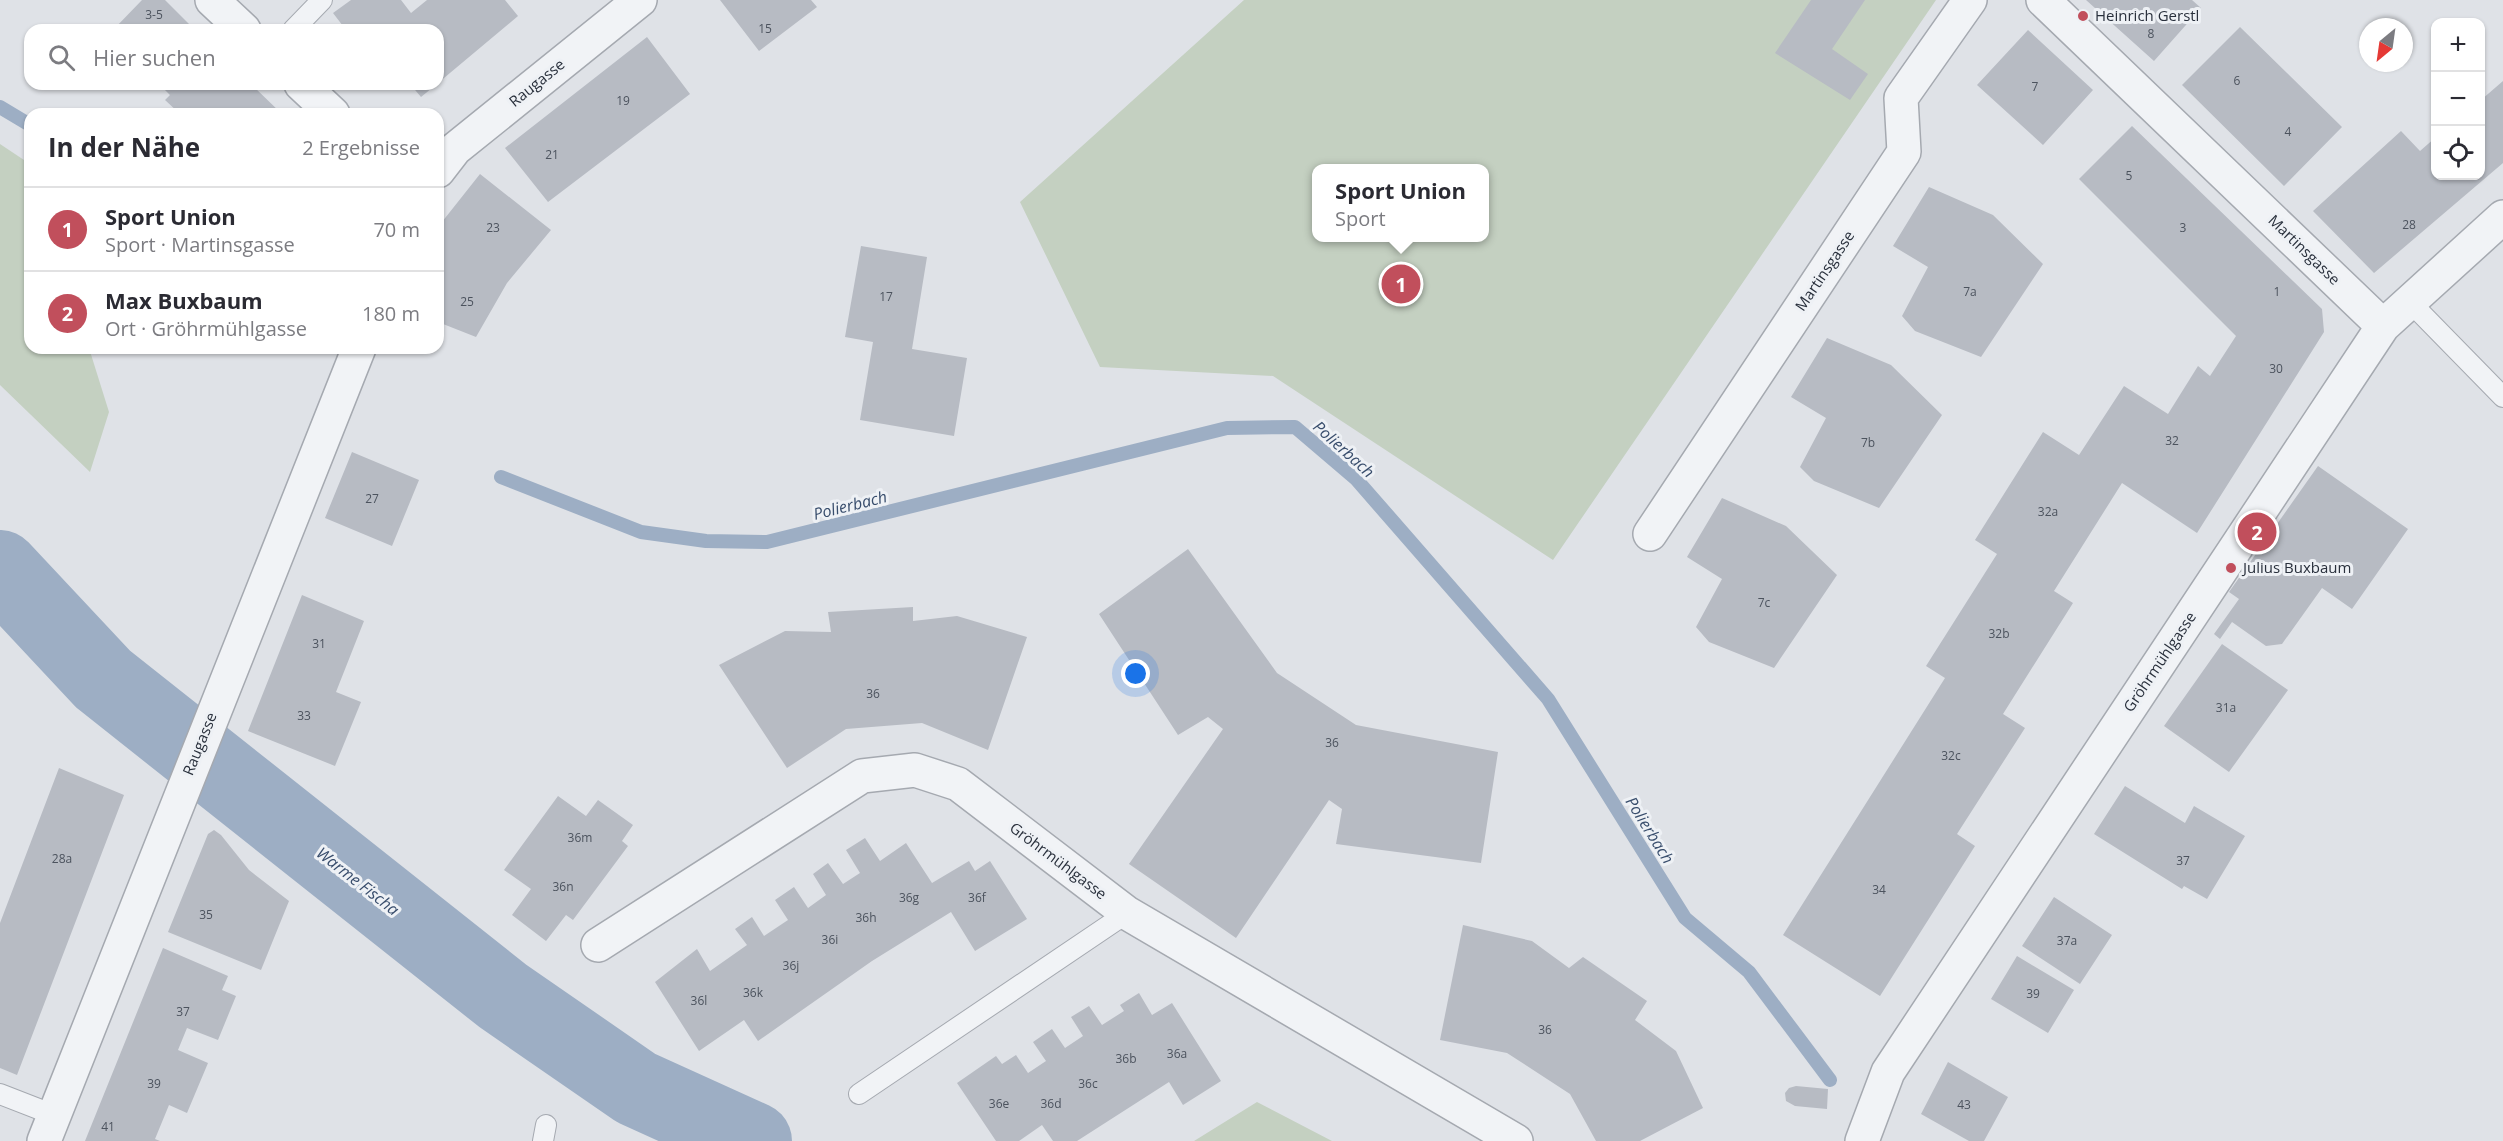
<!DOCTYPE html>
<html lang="de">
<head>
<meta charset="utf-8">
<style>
	:root { --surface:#fff; --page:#f7f7f7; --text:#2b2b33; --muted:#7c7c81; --line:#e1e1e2; --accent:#c14f5c }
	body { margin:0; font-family:"Open Sans",sans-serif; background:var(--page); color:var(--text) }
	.controls { position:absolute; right:18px; top:18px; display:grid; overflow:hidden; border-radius:12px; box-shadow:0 2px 4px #0004 }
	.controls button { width:54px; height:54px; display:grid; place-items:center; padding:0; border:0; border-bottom:2px solid var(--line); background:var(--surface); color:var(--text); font:30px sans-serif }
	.compass { position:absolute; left:2359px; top:18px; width:54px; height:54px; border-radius:50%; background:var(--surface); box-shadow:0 2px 4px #0004; rotate:209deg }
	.you { position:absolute; left:1136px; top:674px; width:21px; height:21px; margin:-15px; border:4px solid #fff; border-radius:50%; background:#1a73e8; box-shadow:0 0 0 9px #1a73e833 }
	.badge { display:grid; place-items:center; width:39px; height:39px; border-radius:50%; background:var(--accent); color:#fff; font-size:20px; font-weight:700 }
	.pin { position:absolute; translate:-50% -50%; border:3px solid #fff; box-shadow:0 2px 6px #0006 }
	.popup { position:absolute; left:1312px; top:164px; width:177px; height:78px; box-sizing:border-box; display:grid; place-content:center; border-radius:12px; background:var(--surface); filter:drop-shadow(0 2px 4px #0005); font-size:20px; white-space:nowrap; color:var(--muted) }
	.popup b { font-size:22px; color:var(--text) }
	.popup::after { content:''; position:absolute; left:50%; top:100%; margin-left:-12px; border:12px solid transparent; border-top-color:var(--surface) }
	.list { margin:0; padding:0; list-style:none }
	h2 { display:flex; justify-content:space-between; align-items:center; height:78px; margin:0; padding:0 24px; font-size:26px }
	h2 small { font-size:20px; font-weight:400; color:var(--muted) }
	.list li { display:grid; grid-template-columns:39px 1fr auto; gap:18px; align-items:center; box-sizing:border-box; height:84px; padding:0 24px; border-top:2px solid var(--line) }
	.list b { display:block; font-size:22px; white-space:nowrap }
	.list p { margin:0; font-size:20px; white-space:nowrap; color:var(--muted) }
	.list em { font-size:20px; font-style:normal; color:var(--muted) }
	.icon { flex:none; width:33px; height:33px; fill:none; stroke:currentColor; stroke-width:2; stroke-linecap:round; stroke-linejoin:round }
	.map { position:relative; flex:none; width:2503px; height:1141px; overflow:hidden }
	.search { position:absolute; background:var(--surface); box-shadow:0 2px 4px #0004; left:24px; top:24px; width:420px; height:66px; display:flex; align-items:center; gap:15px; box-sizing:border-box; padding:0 21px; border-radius:18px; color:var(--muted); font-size:22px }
	.panel { position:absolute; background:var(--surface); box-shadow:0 2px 4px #0004; left:24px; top:108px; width:420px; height:246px; border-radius:18px }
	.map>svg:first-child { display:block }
</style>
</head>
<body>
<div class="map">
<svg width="2503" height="1141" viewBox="0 0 2503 1141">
	<rect width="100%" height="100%" fill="#dfe2e7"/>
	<!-- green -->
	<path fill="#c4d0c1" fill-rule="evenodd" d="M1244,0H1936L1553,560L1273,376L1100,367L1020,202ZM1317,168H1485V238H1317Z
		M0,144L30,164V348H89L109,412L90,472L0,385Z
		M1257,1102L1332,1141H1194Z"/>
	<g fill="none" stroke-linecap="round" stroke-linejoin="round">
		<!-- stream -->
		<path stroke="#9daec4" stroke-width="14" d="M0,107L30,125
			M501,477L641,532L706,541L767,542L1227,428L1295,427L1356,479L1548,699L1685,918L1749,972L1830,1080"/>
		<!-- river -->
		<path stroke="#9daec4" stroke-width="78" d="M0,569L103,679L503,996L636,1088L753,1141"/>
	</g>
	<!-- building -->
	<path fill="#b7bbc3" d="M142,0H165L195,30H113Z
		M351,0H401L411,13L427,0H505L518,16L438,83V30H346L333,13Z
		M720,0H811L817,7L759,51Z
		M1811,0H1865L1832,49L1868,74L1850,100L1775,53Z
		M2086,0H2192L2201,8L2154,61Z
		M2240,27L2342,127L2284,186L2182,85Z
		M2028,30L2093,90L2043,145L1977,85Z
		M647,37L690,94L548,202L505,148Z
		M2503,81V163L2374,273L2313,211L2401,131L2420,151L2436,137V176H2481V100Z
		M159,84H251L282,114H180L165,100L170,95Z
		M410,84H437L421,97Z
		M2132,126L2322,309L2324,332L2197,533L2122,483L2054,591L2073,603L2003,714L2025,728L1957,834L1975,846L1880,996L1783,935L1945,678L1926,666L1997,554L1975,540L2043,432L2079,455L2124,386L2168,414L2198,366L2210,376L2236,336L2079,179Z
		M480,174L551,230L507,283L476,337L438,322V227Z
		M1929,187L1993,215L2043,264L1981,357L1915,331L1902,316L1928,267L1893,246Z
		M861,246L927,257L912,349L967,358L954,436L860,420L873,342L845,337Z
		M1827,338L1891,365L1942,415L1879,508L1814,481L1800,467L1826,418L1791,397Z
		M352,452L419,480L392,546L325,518Z
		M2318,466L2408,529L2352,609L2322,588L2282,644L2266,646L2232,622L2220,639L2214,634L2239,599L2229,592Z
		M1722,498L1786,526L1837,575L1774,668L1709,642L1696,627L1722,579L1687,557Z
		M1188,549L1277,673L1356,725L1498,752L1481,863L1336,844L1342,809L1329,800L1236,938L1129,864L1223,729L1208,717L1178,735L1099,614Z
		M302,595L364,621L336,692L361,702L335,766L248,731Z
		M913,607V621L957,616L1027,637L988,750L922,723L846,729L787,768L719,665L785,631L831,632L828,612Z
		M2222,644L2288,690L2229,772L2164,726Z
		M59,768L124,795L17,1075L0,1068V923Z
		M2125,786L2185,823L2194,806L2245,836L2207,899L2184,886L2182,889L2094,834Z
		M558,796L586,816L598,800L633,825L622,841L628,846L573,920L566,915L546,941L512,915L531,889L504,870Z
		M214,830L221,835L249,870L289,901L261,970L168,932L208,834Z
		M865,838L880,861L906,843L932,883L969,861L975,871L990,861L1027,919L975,951L951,912L872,961L758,1041L744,1020L699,1051L655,982L697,949L710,971L747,945L735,929L752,917L764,936L788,920L775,900L794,887L808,908L826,895L813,874L828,863L843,884L860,873L846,850Z
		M2054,897L2112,935L2080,984L2022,946Z
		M1463,925L1532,941L1569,968L1583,957L1647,1001L1635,1020L1676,1051L1703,1108L1640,1141H1596L1570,1094L1507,1053L1440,1040Z
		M163,948L228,976L222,990L236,996L218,1040L187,1028L178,1050L208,1063L187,1113L169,1105L155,1139L160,1141H85Z
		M2017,956L2074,990L2048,1033L1991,999Z
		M1139,993L1152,1015L1172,1003L1221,1081L1183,1105L1169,1082L1077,1141H1053L1042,1125L1019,1141H996L957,1083L996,1056L1002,1064L1016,1055L1028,1073L1046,1061L1033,1042L1052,1029L1065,1048L1083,1036L1071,1017L1089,1006L1102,1025L1124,1011L1120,1005Z
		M1948,1062L2008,1097L1984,1141H1969L1921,1114Z
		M1796,1086L1828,1089L1827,1109L1795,1106L1786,1101L1785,1093L1789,1088Z"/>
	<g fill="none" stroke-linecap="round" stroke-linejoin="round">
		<!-- service casing -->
		<g stroke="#a5a9b0" stroke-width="22">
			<path id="service" d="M293,30L322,0
				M2410,302L2503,397
				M0,1094L54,1115
				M859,1094L1127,913
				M543,1141L546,1125"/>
		</g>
		<!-- minor casing -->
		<g stroke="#a5a9b0" stroke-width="36">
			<path id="minor" d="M212,0L244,30
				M2043,0L2383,326
				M301,84L333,114
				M438,171L455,149L640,0
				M1650,534L1904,152L1901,98L1970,0
				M598,945L862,776L915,770L958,784L1127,913L1516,1141
				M44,1141L359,348
				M1862,1141L1888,1072L2383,326L2503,217"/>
		</g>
		<!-- service -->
		<use href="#service" stroke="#f1f3f6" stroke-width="20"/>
		<!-- minor -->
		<use href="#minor" stroke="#f1f3f6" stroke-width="33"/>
	</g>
	<!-- markers -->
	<g fill="#c14f5c" stroke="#eef1f5" stroke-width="2">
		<circle cx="2083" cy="16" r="6"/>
		<circle cx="2231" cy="568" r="6"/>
	</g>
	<g text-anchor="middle" stroke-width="6" stroke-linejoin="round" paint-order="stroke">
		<!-- number labels -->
		<g font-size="12" fill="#4c535e">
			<text x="154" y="19">3-5</text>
			<text x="765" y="33">15</text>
			<text x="2151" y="38">8</text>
			<text x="2237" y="85">6</text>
			<text x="2035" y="91">7</text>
			<text x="623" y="105">19</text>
			<text x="2288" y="136">4</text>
			<text x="552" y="159">21</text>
			<text x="2129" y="180">5</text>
			<text x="2409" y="229">28</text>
			<text x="493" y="232">23</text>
			<text x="2183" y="232">3</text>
			<text x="1970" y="296">7a</text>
			<text x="2277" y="296">1</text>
			<text x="886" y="301">17</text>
			<text x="467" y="306">25</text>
			<text x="2276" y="373">30</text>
			<text x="2172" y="445">32</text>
			<text x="1868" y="447">7b</text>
			<text x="372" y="503">27</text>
			<text x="2048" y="516">32a</text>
			<text x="1764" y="607">7c</text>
			<text x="1999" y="638">32b</text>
			<text x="319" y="648">31</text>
			<text x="873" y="698">36</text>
			<text x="2226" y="712">31a</text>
			<text x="304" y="720">33</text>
			<text x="1332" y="747">36</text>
			<text x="1951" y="760">32c</text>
			<text x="580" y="842">36m</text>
			<text x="62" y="863">28a</text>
			<text x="2183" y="865">37</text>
			<text x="563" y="891">36n</text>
			<text x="1879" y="894">34</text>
			<text x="909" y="902">36g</text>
			<text x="977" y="902">36f</text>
			<text x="206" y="919">35</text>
			<text x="866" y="922">36h</text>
			<text x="830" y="944">36i</text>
			<text x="2067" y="945">37a</text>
			<text x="791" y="970">36j</text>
			<text x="753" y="997">36k</text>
			<text x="2033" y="998">39</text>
			<text x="699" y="1005">36l</text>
			<text x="183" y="1016">37</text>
			<text x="1545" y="1034">36</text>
			<text x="1177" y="1058">36a</text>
			<text x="1126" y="1063">36b</text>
			<text x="154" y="1088">39</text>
			<text x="1088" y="1088">36c</text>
			<text x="999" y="1108">36e</text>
			<text x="1051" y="1108">36d</text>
			<text x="1964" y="1109">43</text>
			<text x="108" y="1131">41</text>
		</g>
		<!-- poi labels -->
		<g font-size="15" fill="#29303c" stroke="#eef1f5" text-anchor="start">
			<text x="2095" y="21">Heinrich Gerstl</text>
			<text x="2243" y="573">Julius Buxbaum</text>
		</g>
		<!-- street labels -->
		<g font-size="15" fill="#29303c" stroke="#eef1f5">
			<text transform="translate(537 83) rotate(-39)" y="5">Raugasse</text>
			<text transform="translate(2304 250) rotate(44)" y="5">Martinsgasse</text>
			<text transform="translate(1825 271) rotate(-56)" y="5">Martinsgasse</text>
			<text transform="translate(2160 662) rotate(-56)" y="5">Gröhrmühlgasse</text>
			<text transform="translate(200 744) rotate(-68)" y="5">Raugasse</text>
			<text transform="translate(1058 861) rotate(37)" y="5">Gröhrmühlgasse</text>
		</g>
		<!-- water labels -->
		<g font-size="16" font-style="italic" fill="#384d6c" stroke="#eef1f5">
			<text transform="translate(1344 449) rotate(42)" y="6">Polierbach</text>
			<text transform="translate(850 505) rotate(-14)" y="6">Polierbach</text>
			<text transform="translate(1650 830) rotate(58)" y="6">Polierbach</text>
			<text transform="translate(358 881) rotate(38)" y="6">Warme Fischa</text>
		</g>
	</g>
</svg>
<div class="controls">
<button>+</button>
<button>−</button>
<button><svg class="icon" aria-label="locate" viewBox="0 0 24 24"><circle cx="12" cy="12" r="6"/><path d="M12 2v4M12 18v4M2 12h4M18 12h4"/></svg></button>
</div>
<svg class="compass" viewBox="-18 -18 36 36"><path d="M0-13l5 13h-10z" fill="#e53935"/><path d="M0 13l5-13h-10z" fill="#7c7c81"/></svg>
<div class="you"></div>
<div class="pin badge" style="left:1401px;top:284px">1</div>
<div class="popup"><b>Sport Union</b>Sport</div>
<div class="pin badge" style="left:2257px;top:532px">2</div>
<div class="search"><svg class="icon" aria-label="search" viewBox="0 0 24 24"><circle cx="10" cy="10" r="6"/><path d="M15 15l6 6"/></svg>Hier suchen</div>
<section class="panel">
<h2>In der Nähe<small>2 Ergebnisse</small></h2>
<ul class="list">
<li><span class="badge">1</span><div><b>Sport Union</b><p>Sport · Martinsgasse</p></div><em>70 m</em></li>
<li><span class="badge">2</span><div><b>Max Buxbaum</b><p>Ort · Gröhrmühlgasse</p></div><em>180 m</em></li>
</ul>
</section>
</div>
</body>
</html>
